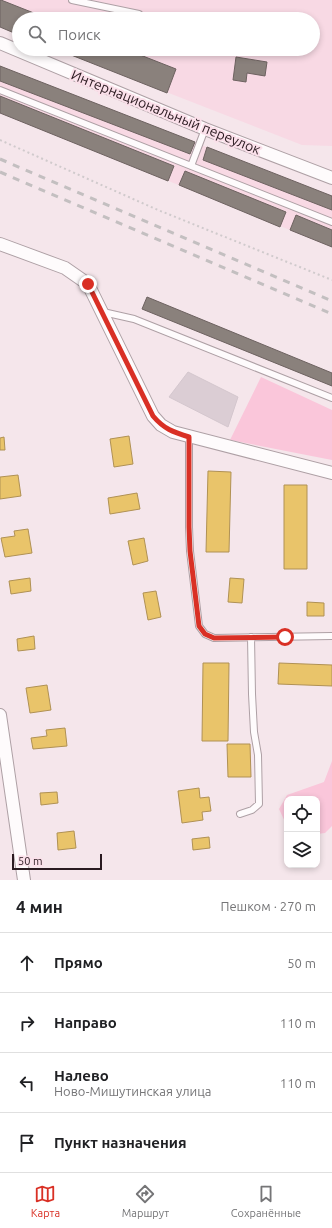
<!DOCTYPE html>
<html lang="ru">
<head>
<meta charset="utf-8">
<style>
	:root { --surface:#fff; --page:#f6f6f6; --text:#202124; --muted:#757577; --line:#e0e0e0; --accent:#d93025 }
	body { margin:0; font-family:Ubuntu,sans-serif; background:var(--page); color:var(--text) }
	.controls { position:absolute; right:12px; bottom:12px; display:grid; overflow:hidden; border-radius:8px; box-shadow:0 2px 6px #0003 }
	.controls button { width:36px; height:36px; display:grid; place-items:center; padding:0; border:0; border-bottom:1px solid var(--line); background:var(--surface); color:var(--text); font:20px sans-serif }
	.scale { position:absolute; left:12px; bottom:10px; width:90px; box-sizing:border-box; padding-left:4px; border:2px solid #2a1a20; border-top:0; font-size:11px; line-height:14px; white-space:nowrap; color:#2a1a20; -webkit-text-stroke:3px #fbe0ea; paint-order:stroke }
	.stop { position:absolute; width:12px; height:12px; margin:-9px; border:3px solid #d93025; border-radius:50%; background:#fff }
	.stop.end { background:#d93025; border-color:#fff; box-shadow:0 1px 4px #0008 }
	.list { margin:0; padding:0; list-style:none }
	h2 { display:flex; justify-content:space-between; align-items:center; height:52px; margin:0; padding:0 16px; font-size:17px }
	h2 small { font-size:13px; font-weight:400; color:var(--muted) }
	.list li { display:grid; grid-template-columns:26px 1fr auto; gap:12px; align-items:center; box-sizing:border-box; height:60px; padding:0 16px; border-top:1px solid var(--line) }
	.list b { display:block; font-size:15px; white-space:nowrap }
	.list p { margin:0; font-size:13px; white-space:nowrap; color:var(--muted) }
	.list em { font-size:13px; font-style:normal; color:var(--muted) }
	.icon { flex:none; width:22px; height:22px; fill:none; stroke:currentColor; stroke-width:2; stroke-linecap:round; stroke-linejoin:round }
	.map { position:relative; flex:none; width:332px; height:880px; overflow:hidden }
	.search { position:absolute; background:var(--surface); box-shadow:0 2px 6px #0003; left:12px; right:12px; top:12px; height:44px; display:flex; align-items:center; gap:10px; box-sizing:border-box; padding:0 14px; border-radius:22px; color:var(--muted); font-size:15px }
	.sheet { height:292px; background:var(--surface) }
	nav { display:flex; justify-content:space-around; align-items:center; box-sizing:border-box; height:56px; border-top:1px solid var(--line); background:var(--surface); font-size:11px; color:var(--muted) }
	nav a { display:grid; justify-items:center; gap:2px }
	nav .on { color:var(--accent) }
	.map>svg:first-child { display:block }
</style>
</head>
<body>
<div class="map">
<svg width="332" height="880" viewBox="0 0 332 880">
	<rect width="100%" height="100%" fill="#f5e6eb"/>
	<!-- built -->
	<path fill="#f8d9e4" d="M0,0H332V146L302,145L56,49H313V19H19V35L0,27Z
		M0,66L332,196V247L0,113Z"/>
	<!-- green -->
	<path fill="#fac6da" d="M261,377L332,410V460L230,440Z
		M332,761V826L325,833L317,834V799H287V826L279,809L287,795L324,782Z"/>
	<!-- homes -->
	<path fill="#e9c46a" stroke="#b09154" d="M129,436L133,464L114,467L110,439Z
		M4,437L5,450H0V438Z
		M208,471L231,472L229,552H206Z
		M18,475L21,496L0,499V477Z
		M284,485H307V569H284Z
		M137,493L140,509L110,514L108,498Z
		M28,529L32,553L5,557L1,538L15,536L14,531Z
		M144,538L148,561L133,565L128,541Z
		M30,578L31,591L11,594L9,581Z
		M230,578L244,579L242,603L228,602Z
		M156,591L161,617L148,620L143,593Z
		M307,602L324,603V616H307Z
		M34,636L35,649L18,651L17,639Z
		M203,663H229L228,741H202Z
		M279,663L332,665V686L278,684Z
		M47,685L51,710L30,713L26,688Z
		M65,728L67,746L33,749L31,738L47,736L46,730Z
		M227,744H250L251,777H228Z
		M199,788L200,798L209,797L211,811L202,812L203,820L182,823L178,791Z
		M57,792L58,803L41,805L40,793Z
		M74,831L76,848L58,850L57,833Z
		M209,837L210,848L193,850L192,839Z"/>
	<!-- industry -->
	<path fill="#8a817c" stroke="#6d6260" d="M0,0H1L49,19H19V35L0,27Z
		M56,49H125L176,69L167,93Z
		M236,57L267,62L265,76L247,73L246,82L233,80Z
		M0,66L195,142L190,154L0,81Z
		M0,96L174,166L168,181L0,113Z
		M207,147L332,196V210L203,160Z
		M185,171L286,212L280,227L179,185Z
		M296,215L332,230V247L290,230Z
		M147,297L332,373V386L142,309Z"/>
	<!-- building -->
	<path fill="#dbcdd4" stroke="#d4c7ce" d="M188,372L238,397L228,427L169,397Z"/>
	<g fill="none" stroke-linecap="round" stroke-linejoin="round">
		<!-- lane casing -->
		<g stroke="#aea0a5" stroke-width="8">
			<path id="lane" d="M72,0L139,14
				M0,90L332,222
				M191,166L205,129
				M103,312L134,319L332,398
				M189,437V527L190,551L199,626L205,634L214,638L332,636
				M240,814L252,810L259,804L258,755L254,732L252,694L251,637"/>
		</g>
		<!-- street casing -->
		<g stroke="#aea0a5" stroke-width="14">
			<path id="street" d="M0,43L205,129L332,178
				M0,244L65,268L88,284L153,416L161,425L173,432L332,473
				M0,715L24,880"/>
		</g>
		<!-- path -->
		<path stroke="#d0cacc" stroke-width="2" stroke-dasharray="2 3" stroke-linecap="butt" d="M0,140L158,210L332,280"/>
		<!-- lane -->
		<use href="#lane" stroke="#fefbfc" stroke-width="6"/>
		<!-- street -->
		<use href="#street" stroke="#fefbfc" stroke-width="12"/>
		<!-- rail -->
		<path stroke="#c3bfc0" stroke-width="3" stroke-dasharray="7 7" stroke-linecap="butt" d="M0,159L332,301
			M0,172L332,314"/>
	</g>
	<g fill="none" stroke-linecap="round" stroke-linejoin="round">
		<!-- route -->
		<path stroke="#d93025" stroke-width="5" d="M88,284L153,416C164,429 173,432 189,437V527L190,551L199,626L205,634L214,638L285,637"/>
	</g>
	<g text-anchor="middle" stroke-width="4" stroke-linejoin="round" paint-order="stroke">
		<!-- street labels -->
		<g font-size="14" fill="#2a1a20" stroke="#fbe0ea">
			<text transform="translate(166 112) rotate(22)" y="5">Интернациональный переулок</text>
		</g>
	</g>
</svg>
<div class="controls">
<button><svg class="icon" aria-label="locate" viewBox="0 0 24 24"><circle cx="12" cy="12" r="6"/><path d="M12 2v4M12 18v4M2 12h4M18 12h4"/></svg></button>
<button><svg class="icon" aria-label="layers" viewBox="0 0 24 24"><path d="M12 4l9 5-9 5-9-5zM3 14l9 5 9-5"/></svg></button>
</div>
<div class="scale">50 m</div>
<div class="stop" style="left:285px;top:637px"></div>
<div class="stop end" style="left:88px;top:284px"></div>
<div class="search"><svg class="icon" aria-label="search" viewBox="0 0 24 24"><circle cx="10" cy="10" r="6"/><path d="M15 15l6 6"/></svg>Поиск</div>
</div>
<section class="sheet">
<h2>4 мин<small>Пешком · 270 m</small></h2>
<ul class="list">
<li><svg class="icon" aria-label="ahead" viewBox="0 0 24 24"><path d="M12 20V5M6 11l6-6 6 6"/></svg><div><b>Прямо</b></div><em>50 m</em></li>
<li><svg class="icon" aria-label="right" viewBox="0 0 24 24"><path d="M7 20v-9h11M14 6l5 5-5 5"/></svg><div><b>Направо</b></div><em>110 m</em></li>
<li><svg class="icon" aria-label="left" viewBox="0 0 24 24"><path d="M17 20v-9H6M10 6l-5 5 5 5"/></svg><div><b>Налево</b><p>Ново-Мишутинская улица</p></div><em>110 m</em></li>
<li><svg class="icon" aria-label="arrive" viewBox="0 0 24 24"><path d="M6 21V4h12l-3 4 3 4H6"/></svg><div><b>Пункт назначения</b></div></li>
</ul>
</section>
<nav>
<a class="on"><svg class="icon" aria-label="map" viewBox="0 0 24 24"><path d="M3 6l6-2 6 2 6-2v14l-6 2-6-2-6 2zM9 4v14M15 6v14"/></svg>Карта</a>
<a><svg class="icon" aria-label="directions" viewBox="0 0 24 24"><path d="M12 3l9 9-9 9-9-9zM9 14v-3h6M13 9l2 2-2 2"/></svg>Маршрут</a>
<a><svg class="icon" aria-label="saved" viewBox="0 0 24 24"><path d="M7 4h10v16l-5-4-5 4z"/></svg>Сохранённые</a>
</nav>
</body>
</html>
